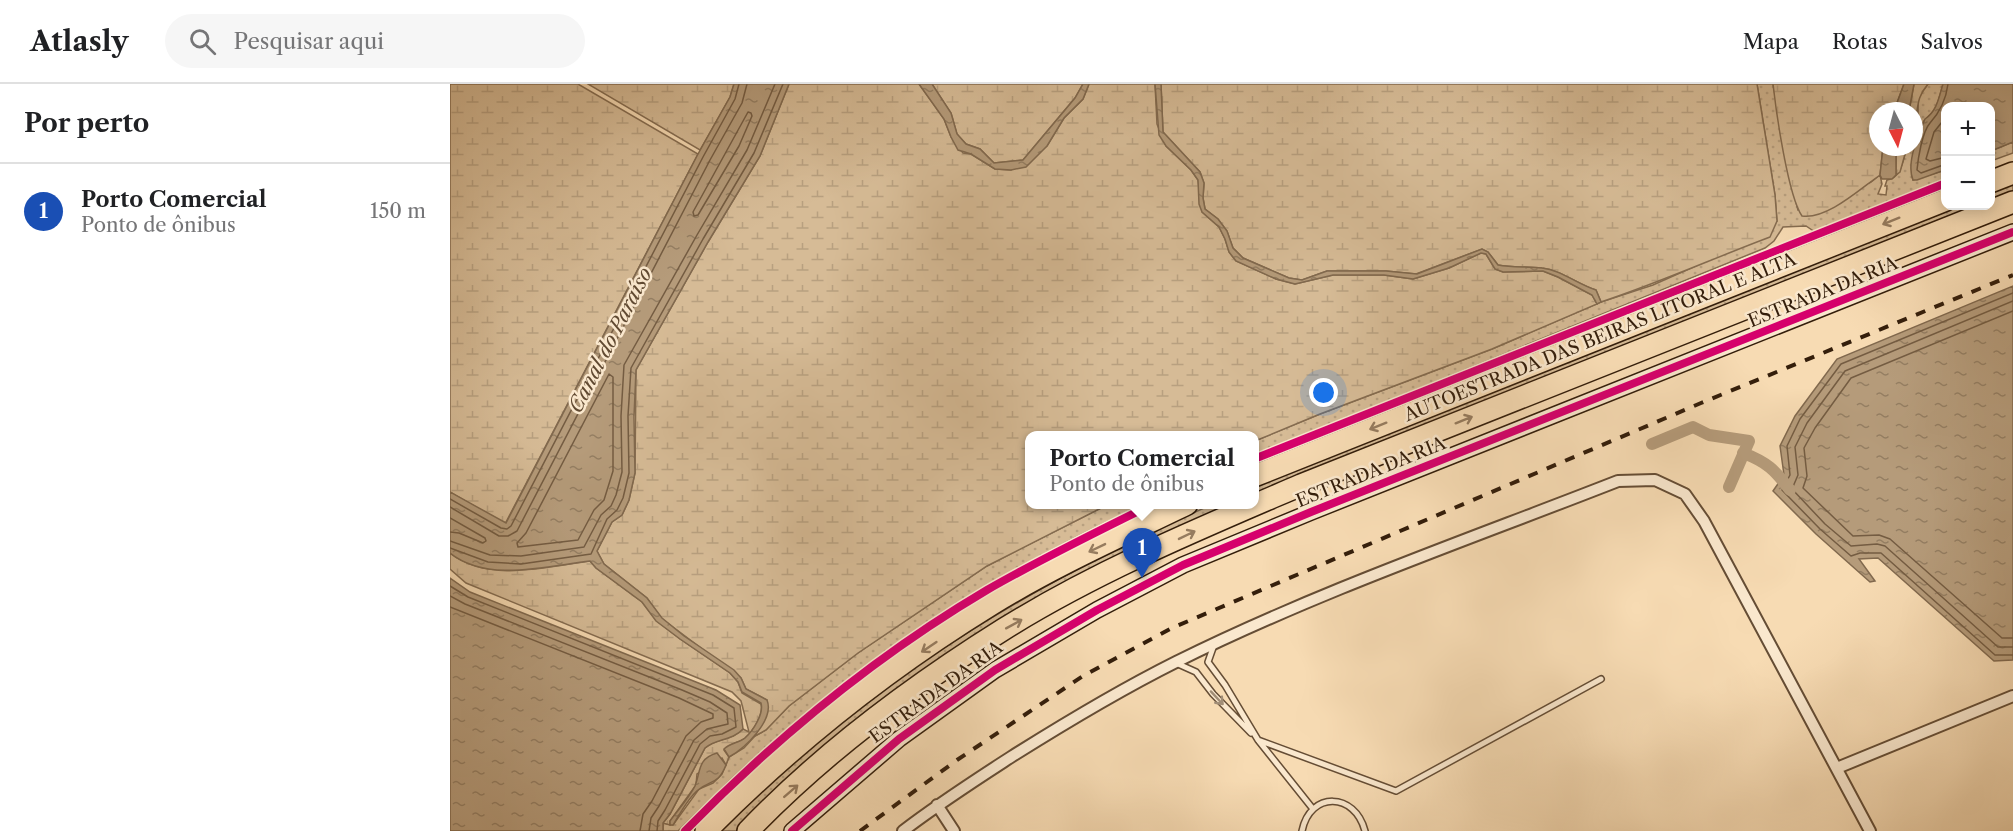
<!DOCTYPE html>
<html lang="pt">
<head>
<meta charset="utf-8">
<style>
	:root { --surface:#fff; --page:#f6f6f6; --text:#202124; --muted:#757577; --line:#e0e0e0; --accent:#8f2418 }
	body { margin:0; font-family:"Libre Caslon Text",serif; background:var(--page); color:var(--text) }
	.controls { position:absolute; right:18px; top:18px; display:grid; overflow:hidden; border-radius:12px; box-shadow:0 3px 15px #0003 }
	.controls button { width:54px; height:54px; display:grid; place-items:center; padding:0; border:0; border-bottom:2px solid var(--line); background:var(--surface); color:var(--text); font:30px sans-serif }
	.compass { position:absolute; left:1419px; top:18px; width:54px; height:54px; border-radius:50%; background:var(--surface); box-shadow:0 3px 15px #0003; rotate:174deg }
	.you { position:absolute; left:874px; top:309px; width:21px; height:21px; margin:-15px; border:4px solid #fff; border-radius:50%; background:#1a73e8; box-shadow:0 0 0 9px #1a73e833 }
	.badge { display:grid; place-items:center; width:39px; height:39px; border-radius:50%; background:var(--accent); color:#fff; font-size:20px; font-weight:700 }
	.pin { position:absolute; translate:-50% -50px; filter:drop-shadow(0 2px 3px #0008) }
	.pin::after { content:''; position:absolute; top:32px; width:21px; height:18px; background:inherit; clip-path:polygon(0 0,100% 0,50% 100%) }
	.popup { position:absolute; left:575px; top:347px; width:234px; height:78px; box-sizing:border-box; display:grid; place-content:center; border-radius:12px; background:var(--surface); filter:drop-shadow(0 2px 4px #0005); font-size:20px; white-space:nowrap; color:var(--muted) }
	.popup b { font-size:22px; color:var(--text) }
	.popup::after { content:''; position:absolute; left:50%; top:100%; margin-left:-12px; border:12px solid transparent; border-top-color:var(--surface) }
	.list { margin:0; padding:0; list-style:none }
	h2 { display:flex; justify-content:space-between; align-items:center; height:78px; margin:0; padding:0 24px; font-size:26px }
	h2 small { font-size:20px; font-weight:400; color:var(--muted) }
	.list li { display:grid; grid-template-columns:39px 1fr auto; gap:18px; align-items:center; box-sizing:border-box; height:96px; padding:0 24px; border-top:2px solid var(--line) }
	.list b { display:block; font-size:22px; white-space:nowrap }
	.list p { margin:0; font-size:20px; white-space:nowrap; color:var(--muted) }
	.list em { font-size:20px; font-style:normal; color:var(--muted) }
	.icon { flex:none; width:33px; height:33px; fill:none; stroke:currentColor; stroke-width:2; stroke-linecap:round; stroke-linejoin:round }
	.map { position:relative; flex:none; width:1563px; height:747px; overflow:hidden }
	header { display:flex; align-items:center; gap:36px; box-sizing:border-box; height:84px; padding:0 30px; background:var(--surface); border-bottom:2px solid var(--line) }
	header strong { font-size:28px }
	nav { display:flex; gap:33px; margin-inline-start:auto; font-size:21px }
	.search { width:420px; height:54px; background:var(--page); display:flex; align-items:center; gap:15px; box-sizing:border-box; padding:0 21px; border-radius:33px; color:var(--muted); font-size:22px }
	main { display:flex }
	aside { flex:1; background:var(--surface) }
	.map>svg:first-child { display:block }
</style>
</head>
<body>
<header>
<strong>Atlasly</strong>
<div class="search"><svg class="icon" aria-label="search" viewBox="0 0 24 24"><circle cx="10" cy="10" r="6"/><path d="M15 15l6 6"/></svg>Pesquisar aqui</div>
<nav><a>Mapa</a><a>Rotas</a><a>Salvos</a></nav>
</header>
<main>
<aside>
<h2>Por perto<small></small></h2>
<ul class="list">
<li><span class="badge" style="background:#1a4fb4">1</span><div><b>Porto Comercial</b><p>Ponto de ônibus</p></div><em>150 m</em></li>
</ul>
</aside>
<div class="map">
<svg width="1563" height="747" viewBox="0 0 1563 747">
	<defs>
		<pattern id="grass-dots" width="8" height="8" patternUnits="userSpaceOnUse" patternTransform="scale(1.5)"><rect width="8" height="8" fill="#d6bb96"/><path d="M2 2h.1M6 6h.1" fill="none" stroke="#b8a080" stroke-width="1.8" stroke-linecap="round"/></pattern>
		<pattern id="wetland-marsh" width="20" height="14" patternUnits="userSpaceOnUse" patternTransform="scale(1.5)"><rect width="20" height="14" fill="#d6bb96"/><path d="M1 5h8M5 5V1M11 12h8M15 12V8" fill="none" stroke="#b8a080"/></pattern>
		<pattern id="water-ripples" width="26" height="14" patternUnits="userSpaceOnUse" patternTransform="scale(1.5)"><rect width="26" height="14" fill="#b59b7a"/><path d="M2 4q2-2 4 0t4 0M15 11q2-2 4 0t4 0" fill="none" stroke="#947e62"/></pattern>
	</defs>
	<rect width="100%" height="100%" fill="#f7dbb3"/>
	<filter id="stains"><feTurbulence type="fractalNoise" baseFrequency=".00333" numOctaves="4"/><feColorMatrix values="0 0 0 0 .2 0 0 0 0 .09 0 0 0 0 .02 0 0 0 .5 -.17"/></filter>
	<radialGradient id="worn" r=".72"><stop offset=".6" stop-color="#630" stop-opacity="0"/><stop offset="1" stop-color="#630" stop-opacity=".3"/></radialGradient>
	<!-- grass -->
	<path fill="url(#grass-dots)" stroke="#856c50" stroke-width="1.5" d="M1307,0H1323L1342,103L1348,126L1421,98L1430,91L1432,100L1428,110L1436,111L1437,102H1435L1437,96C1452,94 1453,75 1457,63H1464V43L1468,29V14L1478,0H1493C1491,7 1489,16 1486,23C1483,29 1478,32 1474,37C1467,48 1458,84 1463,96L1495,86V95L1365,148L1356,142L1333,143L1324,157L1315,164L805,371V357L870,330L1042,265L1151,218L1203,201L1259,176L1327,137L1325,111Z
		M1563,58V69L1541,77V67Z
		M1563,99V111L1541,120V108Z
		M1506,122H1537L805,414V401Z
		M657,421H693C548,486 412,576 293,684C271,704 250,726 228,747H213V739L223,741L249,705L263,699L272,690L279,673L294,664L305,652L316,646L339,622L408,569L537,482Z
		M761,421H789L610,506L289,747H269C302,716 335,684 370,655C488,558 621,482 761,421Z"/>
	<!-- wetland -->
	<path fill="url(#wetland-marsh)" stroke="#856c50" stroke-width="1.5" d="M0,0H128L248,70L55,440L0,408Z
		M138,0H284L280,13L250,66Z
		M339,0H469L494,35L501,53L513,69L521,70L545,85L561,86L597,62L614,34L633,15L639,0H705L707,40L716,62L741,86L748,96L752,128L769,143L775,155L779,168L786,177L826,195L845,200L883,191H934L963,195L999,184L1031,169L1036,170L1045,185L1053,188L1093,187L1108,193L1142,211L1147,220L1042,265L870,330L805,357L804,352H580V420L657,421L537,482L408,569L339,622L316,646L305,652L316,631L317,616L296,605L291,594L211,534L197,514L154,480L147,467L162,438L172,431L179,416L185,389L186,286L258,158L310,72Z
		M482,0H633L625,14L573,76L544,79L530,65L516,60L507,50L501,29Z
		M711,0H1307L1325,111L1327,137L1320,153C1264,174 1209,199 1151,218L1146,206C1127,200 1111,186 1092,184C1077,182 1063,184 1048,181L1038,168L1032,165L966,190L936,187H877L852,196L839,194L793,174L783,164L777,147L768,135L755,125L753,114L754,99L750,88L713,48Z
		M1323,0H1454L1444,27H1428V63H1433L1430,91C1411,104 1377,136 1352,132C1338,112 1326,27 1323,0Z
		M1464,0H1478C1465,15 1469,25 1464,43V27H1459Z
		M1449,63H1457L1450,88L1446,91V71Z
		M0,469C38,499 97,483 140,477L146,484L192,518L207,537L230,555L280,589L288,598L292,609L311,620C314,630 303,647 295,654C288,659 280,659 274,666L279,673L276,681L272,674L247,690L246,701L220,737V741L213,739L220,730L255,664C267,654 282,657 293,645L299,648L291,617L282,608L16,499L0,485Z"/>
	<!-- water -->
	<path fill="url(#water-ripples)" stroke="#81694e" stroke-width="1.5" d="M284,0H339L310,72L258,158L186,286L184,333L185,389L179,416L172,431L162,438L147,467L154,480L197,514L212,534L234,552L284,586L291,594L296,605L317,616C325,636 295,664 279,673L274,665C280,659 289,659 295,654C303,647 314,630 311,619L292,608L288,598L280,589L230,555L206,537L192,518L146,484L140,477C97,482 38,499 0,469V408L56,439L248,70L280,13Z
		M469,0H482L501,29L507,50L516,60L530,65L544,79L573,76L625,14L633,0H639L633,15L614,34L597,62L576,83L561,86L545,85L521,70L508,66L501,53L494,35Z
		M705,0H711L713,48L750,88L754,99L753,114L755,125L768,135L777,147L783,164L793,174L839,194L852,196L877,187H936L967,190L1032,165L1038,168L1048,181C1063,184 1078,182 1092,184C1111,186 1127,200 1146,206L1151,218L1147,220L1142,211L1108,193L1093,187L1053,188L1045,185L1036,170L1031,169L999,184L963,195L934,191H883L845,200L826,195L786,177L779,168L775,155L769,143L752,128L749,120L748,96L741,86L716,62L709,51Z
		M1454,0H1464L1459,27H1444Z
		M1493,0H1563V58L1541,67L1540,22H1496L1495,86L1467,96H1463C1456,79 1468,51 1475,35C1487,27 1489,13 1493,0Z
		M1433,63H1449L1446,71V91L1442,95H1432L1430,91Z
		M1563,202V576L1544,577L1428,474L1409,475L1425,497L1420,498L1366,450L1323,407L1334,391L1330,362L1345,332L1387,275Z
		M0,494L20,508L266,606L290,621L293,645C282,657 266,654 255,664L220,730L213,739V747H0Z
		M267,669L276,681C268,701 262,695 248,706C238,714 230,730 223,741H220V737C228,726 239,714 245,702C251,687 247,675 267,669Z"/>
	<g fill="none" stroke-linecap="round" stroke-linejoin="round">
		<!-- shore -->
		<path stroke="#745c42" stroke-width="1.5" d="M298,28L301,29L302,32L289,62L248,131L244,132L243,128Z
			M1496,33L1484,48L1476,75L1480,77L1496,73
			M1496,80L1471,89L1467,86C1468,75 1472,48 1480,39C1490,28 1496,16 1498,0
			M1563,209L1391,280L1350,335L1337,362L1340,391L1332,406L1370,445L1401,472L1410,469H1431L1545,571H1563
			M1563,217L1395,287L1357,339L1345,363L1348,391L1342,405L1375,440L1401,462L1427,460L1435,462L1548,563H1563
			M1563,227L1401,294L1365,344L1354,364L1357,392L1353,404L1403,452L1429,451L1440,455L1552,554H1563
			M159,290L163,293V387L154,416L144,426L128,456L68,463L67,459L76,449Z
			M0,415L51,444L57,445L61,442L253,73L285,15L289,0
			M0,423L49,452H58L67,447L260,76L292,19L297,0
			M0,434L35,454L36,457L33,459L9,449L0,448
			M0,457L40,471L71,472L134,463L151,431L161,422L166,411L172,388L171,332L174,281L247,151L297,66L325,0
			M0,464L38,478L71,480L141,470L157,435L167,426L173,414L179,389L178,332L181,284L253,155L304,69L333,0
			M0,502L18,513L263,611L284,624L286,643L272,650L260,652L250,660L215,726L208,737L207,747
			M0,512L15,520L232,606L260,618L277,629L278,640L257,645L244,656L209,722L201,734L199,747
			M0,523L229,614L263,630V634L251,638L236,652L202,717L193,730L190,747"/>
		<!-- canal -->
		<path stroke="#b59b7a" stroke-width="12" d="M1202,360L1243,343L1259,351L1299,357L1279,403
			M1293,369C1317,378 1325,386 1340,406"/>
		<!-- lane casing -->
		<g stroke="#654d35" stroke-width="8">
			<path id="lane" d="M764,561L758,578L775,601L808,656L946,707L1151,595
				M726,579L746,588L763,610L801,649
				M808,656L863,725
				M852,747C860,707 905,708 915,747"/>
		</g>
		<!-- street casing -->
		<g stroke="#654d35" stroke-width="14">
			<path id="street" d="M1387,684L1563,612
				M487,721L504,747
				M453,747C488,720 524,697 561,673C615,639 670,606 726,578C869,507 1020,455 1168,397L1205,396L1235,410L1254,437L1420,747"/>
		</g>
		<!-- secondary casing -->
		<g stroke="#341e0b" stroke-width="18">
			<path id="secondary" d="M342,747L449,655L545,586L647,526L733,481L861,428L1563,148"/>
		</g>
		<!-- highway casing -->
		<g stroke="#341e0b" stroke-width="24">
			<path id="highway" d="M1540,98L1563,89
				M804,392L1496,116
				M256,747C341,661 438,584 542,520C604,482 671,452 737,420
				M298,747C372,670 463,602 554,545C647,487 751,444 851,401L1563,118"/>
		</g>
		<!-- lane -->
		<use href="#lane" stroke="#fae8ce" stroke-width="5"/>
		<!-- street -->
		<use href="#street" stroke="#fae8ce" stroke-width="10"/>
		<!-- secondary -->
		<use href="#secondary" stroke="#fae8ce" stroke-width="15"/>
		<!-- highway -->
		<use href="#highway" stroke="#f7dbb3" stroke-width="21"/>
		<!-- rail -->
		<path stroke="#341e0b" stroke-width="4" stroke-dasharray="10 10" stroke-linecap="butt" d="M410,747L507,676L633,592L722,544L1251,319L1563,191"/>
		<!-- cycleway casing -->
		<g stroke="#fae8ce" stroke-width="11">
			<path id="cycleway" d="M804,375L1496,99
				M235,747C324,656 427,571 537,506C591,475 646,448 703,420
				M342,747L449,655L545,586L647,526L733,481L861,428L1563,148"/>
		</g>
		<!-- cycleway -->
		<use href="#cycleway" stroke="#d6006c" stroke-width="8"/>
	</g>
	<!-- one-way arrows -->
	<defs><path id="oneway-shaft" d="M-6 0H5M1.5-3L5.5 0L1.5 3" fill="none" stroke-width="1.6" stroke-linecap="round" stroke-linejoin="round" transform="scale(1.5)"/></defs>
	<g stroke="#967c5f">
		<use href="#oneway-shaft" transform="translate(1441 137) rotate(158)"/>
		<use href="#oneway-shaft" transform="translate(1014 336) rotate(-22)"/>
		<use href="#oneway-shaft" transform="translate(928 342) rotate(158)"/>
		<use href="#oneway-shaft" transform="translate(737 451) rotate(-26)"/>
		<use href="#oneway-shaft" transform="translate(647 464) rotate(154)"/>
		<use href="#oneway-shaft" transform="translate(564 540) rotate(-29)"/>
		<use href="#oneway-shaft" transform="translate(479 563) rotate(146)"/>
		<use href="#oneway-shaft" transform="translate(341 707) rotate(-41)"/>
	</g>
	<use stroke="#a18d76" href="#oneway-shaft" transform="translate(767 614) rotate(47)"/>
	<g text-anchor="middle" stroke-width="5" stroke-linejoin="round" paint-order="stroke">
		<!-- street labels -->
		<g font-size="18" fill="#341e0b" stroke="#fae8ce">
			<text transform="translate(1373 208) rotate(-22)" y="6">ESTRADA DA RIA</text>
			<text transform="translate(1150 253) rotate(-22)" y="6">AUTOESTRADA DAS BEIRAS LITORAL E ALTA</text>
			<text transform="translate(921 388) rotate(-22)" y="6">ESTRADA DA RIA</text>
			<text transform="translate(486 608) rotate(-36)" y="6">ESTRADA DA RIA</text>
		</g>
		<!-- water labels -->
		<g font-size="20" font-style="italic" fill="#614a32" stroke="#fae8ce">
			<text transform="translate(160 256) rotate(-63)" y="7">Canal do Paraíso</text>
		</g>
	</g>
	<rect width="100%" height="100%" filter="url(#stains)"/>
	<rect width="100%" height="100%" fill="url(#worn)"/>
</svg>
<div class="controls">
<button>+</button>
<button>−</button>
</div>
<svg class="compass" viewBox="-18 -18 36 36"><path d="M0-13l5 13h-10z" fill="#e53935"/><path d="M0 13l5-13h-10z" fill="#757577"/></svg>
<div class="you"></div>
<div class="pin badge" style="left:692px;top:494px;background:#1a4fb4">1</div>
<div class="popup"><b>Porto Comercial</b>Ponto de ônibus</div>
</div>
</main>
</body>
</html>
